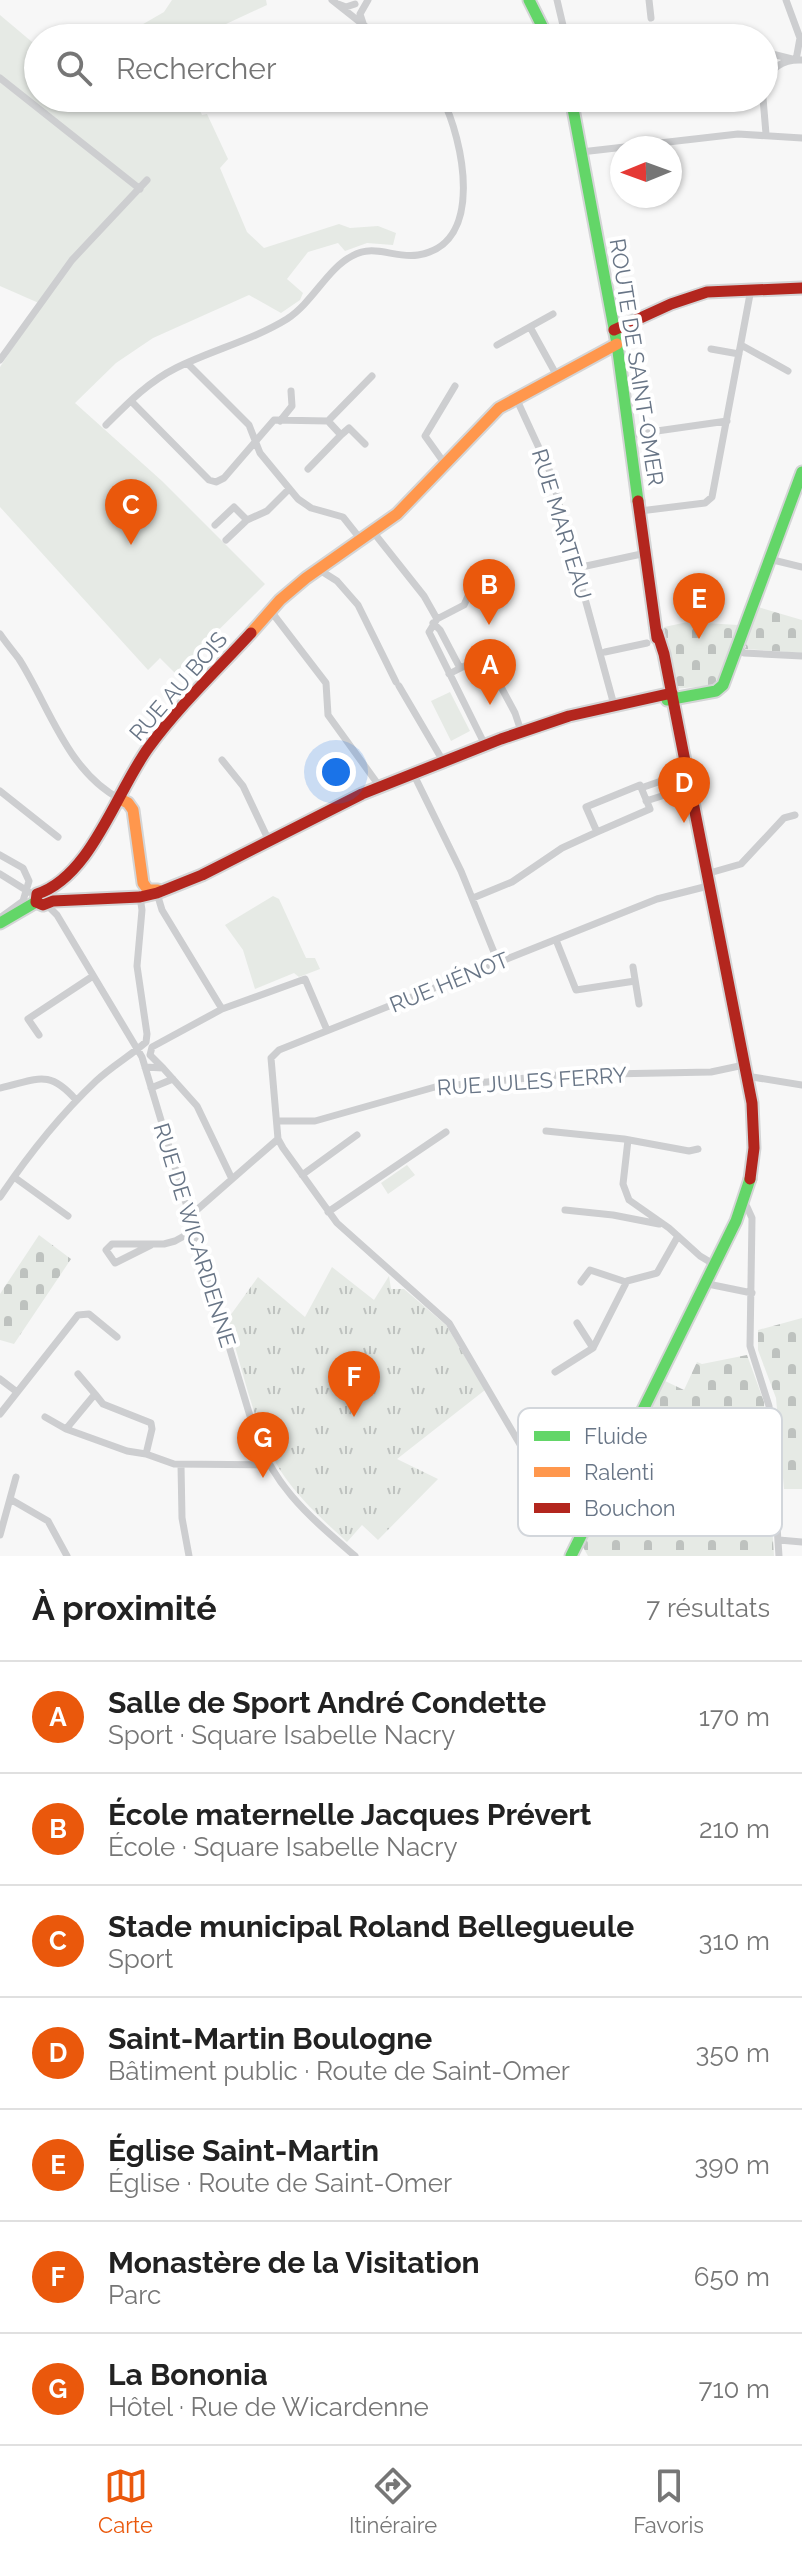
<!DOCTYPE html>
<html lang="fr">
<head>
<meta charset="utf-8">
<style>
	:root { --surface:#fff; --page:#f2f2f2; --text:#222; --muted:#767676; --line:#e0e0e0; --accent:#ea580c }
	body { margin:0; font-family:Raleway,sans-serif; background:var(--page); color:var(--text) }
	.compass { position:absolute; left:610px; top:136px; width:72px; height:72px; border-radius:50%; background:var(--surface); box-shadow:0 2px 6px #0004; rotate:269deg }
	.you { position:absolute; left:336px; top:772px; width:28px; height:28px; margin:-20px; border:6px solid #fff; border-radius:50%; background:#1a73e8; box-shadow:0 0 0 12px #1a73e833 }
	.badge { display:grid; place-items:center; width:52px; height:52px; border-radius:50%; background:var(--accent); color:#fff; font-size:26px; font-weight:700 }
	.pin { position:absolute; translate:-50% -66px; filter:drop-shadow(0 2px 4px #0008) }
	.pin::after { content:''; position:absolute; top:42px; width:28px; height:24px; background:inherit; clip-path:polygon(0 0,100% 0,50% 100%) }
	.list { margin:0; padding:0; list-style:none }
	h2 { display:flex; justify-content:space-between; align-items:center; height:104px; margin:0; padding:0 32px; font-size:34px }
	h2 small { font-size:26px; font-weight:400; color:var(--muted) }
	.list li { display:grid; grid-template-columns:52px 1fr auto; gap:24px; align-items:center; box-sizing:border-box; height:112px; padding:0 32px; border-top:2px solid var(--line) }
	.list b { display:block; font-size:30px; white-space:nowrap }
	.list p { margin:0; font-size:26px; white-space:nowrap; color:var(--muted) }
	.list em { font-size:26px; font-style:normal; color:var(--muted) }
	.icon { flex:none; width:44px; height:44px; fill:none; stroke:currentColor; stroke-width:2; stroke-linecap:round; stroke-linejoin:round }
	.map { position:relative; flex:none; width:802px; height:1556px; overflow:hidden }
	.search { position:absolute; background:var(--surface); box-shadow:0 2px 6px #0004; left:24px; right:24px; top:24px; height:88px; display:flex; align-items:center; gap:20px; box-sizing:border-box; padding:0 28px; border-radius:44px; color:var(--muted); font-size:30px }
	.sheet { height:888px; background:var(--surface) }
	nav { display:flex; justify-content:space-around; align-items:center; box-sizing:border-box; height:112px; border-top:2px solid var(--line); background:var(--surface); font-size:22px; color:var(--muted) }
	nav a { display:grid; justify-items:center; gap:4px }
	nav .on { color:var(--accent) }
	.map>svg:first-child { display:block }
</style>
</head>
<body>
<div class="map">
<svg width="802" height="1556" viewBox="0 0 802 1556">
	<defs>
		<pattern id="cemetery-stones" width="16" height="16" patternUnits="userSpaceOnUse" patternTransform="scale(2)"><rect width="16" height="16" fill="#e6eae5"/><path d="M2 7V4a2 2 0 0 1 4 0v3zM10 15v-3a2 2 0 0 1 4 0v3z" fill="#bec2bf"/></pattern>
		<pattern id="park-tufts" width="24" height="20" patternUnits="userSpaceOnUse" patternTransform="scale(2)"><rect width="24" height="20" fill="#e6eae5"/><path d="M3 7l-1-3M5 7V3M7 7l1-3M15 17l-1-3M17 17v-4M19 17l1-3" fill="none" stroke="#bec2bf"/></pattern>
	</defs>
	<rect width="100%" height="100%" fill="#f7f7f7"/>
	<!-- grass -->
	<path fill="#e6eae5" d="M172,0H266L267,5L226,24L228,28L207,38H119L164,12Z
		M0,15L38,47V98H200L196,102L202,115L207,114L228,159L220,168L247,232L264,248L339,224L350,228L378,226L396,233L393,245L367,243L345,251L338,243L308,252L287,279L303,293L300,300L281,313L249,295L153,338L116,363L75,403L162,481L265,584L175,673L160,658L148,670L0,507V367L41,304L0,286Z
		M450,692L470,731L451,741L431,701Z
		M273,896L279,899L306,958H315L320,969L299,977L294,973L255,989L243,950L225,925Z
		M407,1165L415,1175L388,1194L381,1183Z"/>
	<!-- cemetery -->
	<path fill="url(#cemetery-stones)" d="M758,607L802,620V653L745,649L746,646L744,645Z
		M688,622L738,625L717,685L674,689L664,627Z
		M39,1235L71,1259L14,1344L0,1340V1294Z
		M802,1318V1489H784L776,1398L758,1350V1330Z
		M747,1355L764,1402L774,1556H588L583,1547L665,1381L684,1390L697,1362L702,1364Z"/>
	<!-- park -->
	<path fill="url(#park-tufts)" d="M332,1267L374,1300L389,1276L391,1289H404L446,1325L485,1390L397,1459L438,1479L378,1540L362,1525L347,1542C323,1520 298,1498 280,1470C253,1425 243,1369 227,1320L258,1277L305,1317Z"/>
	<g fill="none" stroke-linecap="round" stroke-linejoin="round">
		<!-- fast casing -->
		<g stroke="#d4d5d6" stroke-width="15">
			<path id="fast" d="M529,0L548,38
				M571,98L617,344L638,501
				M667,700L716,691L723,685L802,472
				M0,923L36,902
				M571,1556L736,1221L750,1179"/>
		</g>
		<!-- slow casing -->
		<g stroke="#d4d5d6" stroke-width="15">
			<path id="slow" d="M251,633L280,600L306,578L397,514L499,408L617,344
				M120,799L128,803L133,810L143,883L148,890H158"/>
		</g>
		<!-- jam casing -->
		<g stroke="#d4d5d6" stroke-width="15">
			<path id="jam" d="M614,330L671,304L707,292L802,288
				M638,501L657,638
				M657,632L664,654L752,1103L754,1148L750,1179
				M36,902L37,894C91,877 117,790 149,747C179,706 217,670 251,633
				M36,902L43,905L53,901L140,897L157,893L202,875L362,794L501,739L569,716L672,693"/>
		</g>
		<!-- street -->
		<path stroke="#cdced0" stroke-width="7" d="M332,0L380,38
			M557,0L566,38
			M649,0L651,18
			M338,4L346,7L355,4
			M363,23L360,14L368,0
			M606,31L607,38
			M492,38L494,35L498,38
			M764,52L796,60L800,38L786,0
			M0,78L140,189
			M764,84C771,67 784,59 802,60
			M763,98L766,134
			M581,152L738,134L802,138
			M530,327L557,376
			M497,345L553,314
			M741,345L788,371
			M711,349L739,354
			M0,360L72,260L147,180
			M187,363L249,425L260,453L298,499L311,508L343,517L362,541
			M516,398L551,474L614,705
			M131,401L209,480L216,482L224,478L274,420L328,421L372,376
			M280,421L292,406L291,391
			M328,421L341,435L349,428L365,444
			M106,425C127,404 148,382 176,368C212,350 253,340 287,319C313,302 327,269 352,256C375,243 394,259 418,255C486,245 463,139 442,98
			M629,435L727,421
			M445,464L425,436L455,386
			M308,469L341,435
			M640,511L705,503L712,497L751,289
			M215,525L234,507L247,520
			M374,533L424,596L437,619
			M226,540L247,520L267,511L289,489
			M769,559L802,567
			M577,568L646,553
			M318,569L337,581L358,605L396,682
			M270,610L326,683L328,715L380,787
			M433,623L440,630L460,668
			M0,634C6,643 13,651 19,659C49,706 67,771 120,799
			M737,647L744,653L802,656
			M605,652L647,643
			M449,674L478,659H486L515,713L521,731
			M399,686L443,761
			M485,745L429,632L437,619L464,605L469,594L498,576
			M222,760L243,786L269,841
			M413,773L461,871L498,962
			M640,785L650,809L597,832L586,807Z
			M641,788L687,772
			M0,791L58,837
			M646,801L690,787
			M0,855L23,868L29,881L23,901L1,917
			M0,874L29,892
			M706,874L741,864L784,818L795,815
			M156,890L162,910L222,1009
			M473,898L512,882L562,848L597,832
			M46,904L57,915L142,1057L253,1426C272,1486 309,1516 355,1556
			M556,940L576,990L635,981
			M633,967L639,1004
			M39,1035L28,1019L93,976
			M145,1067L163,1068L197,1106L232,1179
			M163,1068L150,1055L152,1047L222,1009L305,979L327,1030
			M746,1076L802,1085
			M0,1088C37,1080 48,1068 76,1100
			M151,1088L173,1079
			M277,1121H315L435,1087L558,1075L711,1072L744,1065
			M546,1131L624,1139L689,1151L698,1149
			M628,1140L623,1184L629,1200L669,1228L700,1256L715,1265
			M302,1175L357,1135
			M14,1177L68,1216
			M0,1197C29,1154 59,1116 96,1081C112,1066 130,1056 146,1042L147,1034L137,966L142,910L140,897
			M741,1201L747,1207L752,1218L750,1346L769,1406L779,1556
			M565,1210L613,1215L659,1224
			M328,1212L446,1132
			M191,1215L278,1139
			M151,1245L115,1263L106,1250L112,1244H164L175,1241L195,1230
			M581,1282L590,1270L626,1282
			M703,1283L752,1293
			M577,1323L593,1348
			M555,1372L593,1348L627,1281L657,1273L678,1236
			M78,1374L95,1394
			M0,1379L17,1392
			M0,1414L78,1315L89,1314L117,1337
			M45,1417L66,1429
			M146,1454L152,1429L151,1423L103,1404L95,1394L66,1429L127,1451L146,1454L174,1464L269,1465
			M181,1465L182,1518L189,1556
			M10,1499L48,1521L67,1556
			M0,1535L16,1477
			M580,1538L570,1530L449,1323L337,1223L283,1148L278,1139L271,1058L279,1050L657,899L708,886
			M779,1540L802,1542"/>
		<!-- fast -->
		<use href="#fast" stroke="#63d668" stroke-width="11"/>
		<!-- slow -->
		<use href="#slow" stroke="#ff974d" stroke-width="11"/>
		<!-- jam -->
		<use href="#jam" stroke="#b3261e" stroke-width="11"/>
	</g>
	<g text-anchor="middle" stroke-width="8" stroke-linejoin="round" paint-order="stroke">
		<!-- street labels -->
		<g font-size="22" fill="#687586" stroke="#fff">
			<text transform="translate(637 362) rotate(81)" y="8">ROUTE DE SAINT-OMER</text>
			<text transform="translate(562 524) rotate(73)" y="8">RUE MARTEAU</text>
			<text transform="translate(178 686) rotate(-49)" y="8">RUE AU BOIS</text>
			<text transform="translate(449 982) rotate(-22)" y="8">RUE HÉNOT</text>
			<text transform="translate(532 1081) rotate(-4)" y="8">RUE JULES FERRY</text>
			<text transform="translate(195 1235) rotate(73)" y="8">RUE DE WICARDENNE</text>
		</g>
	</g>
	<!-- legend -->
	<rect x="518" y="1408" width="264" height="128" rx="12" fill="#fff" stroke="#d2d6db" stroke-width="2"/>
	<rect x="534" y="1431" width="36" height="10" fill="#63d668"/>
	<rect x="534" y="1467" width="36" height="10" fill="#ff974d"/>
	<rect x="534" y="1503" width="36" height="10" fill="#b3261e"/>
	<g font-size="22" fill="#687586">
		<text x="584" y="1444">Fluide</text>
		<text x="584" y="1480">Ralenti</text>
		<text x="584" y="1516">Bouchon</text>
	</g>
</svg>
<svg class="compass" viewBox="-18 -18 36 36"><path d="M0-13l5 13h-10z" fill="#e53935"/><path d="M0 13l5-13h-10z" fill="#767676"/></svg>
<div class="you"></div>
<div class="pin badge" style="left:490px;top:705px">A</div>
<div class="pin badge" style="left:489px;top:625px">B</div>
<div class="pin badge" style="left:131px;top:545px">C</div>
<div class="pin badge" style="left:684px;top:823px">D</div>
<div class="pin badge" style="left:699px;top:639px">E</div>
<div class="pin badge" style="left:354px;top:1417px">F</div>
<div class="pin badge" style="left:263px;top:1478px">G</div>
<div class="search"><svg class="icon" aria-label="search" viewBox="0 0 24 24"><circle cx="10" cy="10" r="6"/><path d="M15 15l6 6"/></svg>Rechercher</div>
</div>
<section class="sheet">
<h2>À proximité<small>7 résultats</small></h2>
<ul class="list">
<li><span class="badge">A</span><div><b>Salle de Sport André Condette</b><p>Sport · Square Isabelle Nacry</p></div><em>170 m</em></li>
<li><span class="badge">B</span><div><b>École maternelle Jacques Prévert</b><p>École · Square Isabelle Nacry</p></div><em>210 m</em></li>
<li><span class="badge">C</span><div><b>Stade municipal Roland Bellegueule</b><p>Sport</p></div><em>310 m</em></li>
<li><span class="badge">D</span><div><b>Saint-Martin Boulogne</b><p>Bâtiment public · Route de Saint-Omer</p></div><em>350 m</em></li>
<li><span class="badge">E</span><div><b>Église Saint-Martin</b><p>Église · Route de Saint-Omer</p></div><em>390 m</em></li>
<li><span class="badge">F</span><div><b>Monastère de la Visitation</b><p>Parc</p></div><em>650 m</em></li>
<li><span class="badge">G</span><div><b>La Bononia</b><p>Hôtel · Rue de Wicardenne</p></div><em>710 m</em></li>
</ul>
</section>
<nav>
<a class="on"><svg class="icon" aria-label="map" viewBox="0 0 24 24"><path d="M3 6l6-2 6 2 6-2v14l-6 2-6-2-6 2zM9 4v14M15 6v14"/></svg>Carte</a>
<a><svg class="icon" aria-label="directions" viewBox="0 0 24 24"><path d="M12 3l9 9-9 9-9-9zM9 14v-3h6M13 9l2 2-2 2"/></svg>Itinéraire</a>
<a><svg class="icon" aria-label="saved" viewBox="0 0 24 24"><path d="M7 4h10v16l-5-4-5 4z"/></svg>Favoris</a>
</nav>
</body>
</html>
